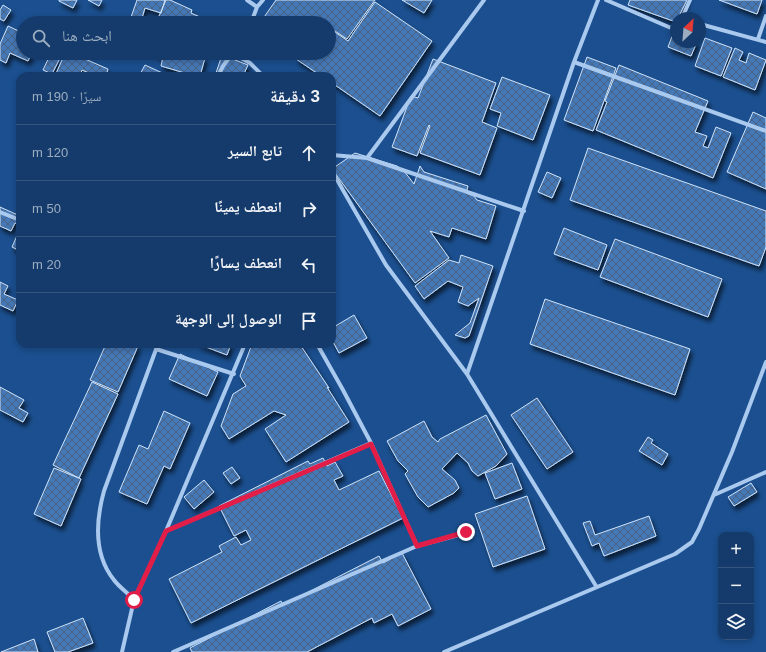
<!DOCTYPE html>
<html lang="ar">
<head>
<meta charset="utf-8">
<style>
	:root { --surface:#143b6b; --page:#214673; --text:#f1f3f6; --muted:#9dadc1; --line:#33557e }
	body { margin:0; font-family:Arial,"Noto Naskh Arabic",sans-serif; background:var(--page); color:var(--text); direction:rtl }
	.controls { position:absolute; right:12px; bottom:12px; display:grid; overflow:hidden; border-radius:8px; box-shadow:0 2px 6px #0003 }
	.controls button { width:36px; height:36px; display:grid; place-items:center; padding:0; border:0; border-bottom:1px solid var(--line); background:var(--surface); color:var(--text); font:20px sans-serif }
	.compass { position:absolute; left:670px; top:12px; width:36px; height:36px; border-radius:50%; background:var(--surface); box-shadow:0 2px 6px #0003; rotate:26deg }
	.stop { position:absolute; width:12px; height:12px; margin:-9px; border:3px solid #e11d48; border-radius:50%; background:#fff }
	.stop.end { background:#e11d48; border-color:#fff; box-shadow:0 1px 4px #0008 }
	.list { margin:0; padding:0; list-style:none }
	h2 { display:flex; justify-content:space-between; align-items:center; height:52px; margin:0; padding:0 16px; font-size:17px }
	h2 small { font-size:13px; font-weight:400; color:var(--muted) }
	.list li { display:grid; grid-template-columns:26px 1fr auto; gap:12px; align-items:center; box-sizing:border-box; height:56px; padding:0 16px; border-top:1px solid var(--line) }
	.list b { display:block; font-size:15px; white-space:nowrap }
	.list em { font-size:13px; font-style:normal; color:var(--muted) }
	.icon { flex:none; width:22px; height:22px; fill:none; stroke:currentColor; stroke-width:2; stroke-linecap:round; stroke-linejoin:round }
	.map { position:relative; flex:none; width:766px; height:652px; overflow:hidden; direction:ltr }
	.search { position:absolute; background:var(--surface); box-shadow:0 2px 6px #0003; left:16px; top:16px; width:320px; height:44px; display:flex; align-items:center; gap:10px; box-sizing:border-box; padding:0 14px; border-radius:22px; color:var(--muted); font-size:15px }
	.panel { position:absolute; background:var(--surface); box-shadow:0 2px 6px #0003; left:16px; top:72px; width:320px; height:276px; border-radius:12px; direction:rtl }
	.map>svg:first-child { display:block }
</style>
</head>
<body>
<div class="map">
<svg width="766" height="652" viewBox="0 0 766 652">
	<defs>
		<pattern id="building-cross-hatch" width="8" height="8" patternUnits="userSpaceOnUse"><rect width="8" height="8" fill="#4478b7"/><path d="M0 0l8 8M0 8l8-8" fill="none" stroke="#486282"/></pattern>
		<filter id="shadow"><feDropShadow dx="2.5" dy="4.5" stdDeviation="2" flood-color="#0009"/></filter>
	</defs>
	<rect width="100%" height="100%" fill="#1b4f8f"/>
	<!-- building -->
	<path fill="url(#building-cross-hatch)" stroke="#cfe3fa" filter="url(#shadow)" d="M59,0H77L73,8L59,1Z
		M88,0H102L99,6Z
		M137,0H165L161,13L145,8L142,18L147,20L146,23H129Z
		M166,0H170L192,10L191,13L209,21L208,23H156Z
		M276,0H375L347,39L329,27V23H323L319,20L317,23H260Z
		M402,0H432L424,13Z
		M630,0H687L678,18H676V22L628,5Z
		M719,0H762L757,14Z
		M375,2L432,41L380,116L332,83V76H321L296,59L300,53H329V28L348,41Z
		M3,5L11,10L4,21L0,19V10Z
		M33,18L42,23H30Z
		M8,26L23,33V53H32L28,61L10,53L6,63L0,60V44Z
		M676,26V42H697L691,56L668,47Z
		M705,38L732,48L721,76L695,66Z
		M735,48L743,52L739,60L746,63L749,53L766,60L755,90L723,77Z
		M65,53H87L85,59L108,69L106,76H96L82,70L80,76H55Z
		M157,53H189L205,58L200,76H195L161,66L163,57L156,55Z
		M50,55L59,60L52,74L43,70Z
		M222,55L248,65L243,76H215Z
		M587,57L616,68L593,131L564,120Z
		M433,59L496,83L482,122L497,128L480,175L420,153L430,126L429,125L417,156L392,147L411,96L418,98Z
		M145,65L169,76H139Z
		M619,65L708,101L695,132L707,136L703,146L708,148L716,127L731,133L713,178L596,130L607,102L605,101Z
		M502,77L550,95L533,140L497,126L501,113L490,109Z
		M753,112L766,118V189L727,172Z
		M588,148L766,211V247L759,266L570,200Z
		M355,153L397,166L404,171L414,184L420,166L424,172L468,186L466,193L474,196L477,200L496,206L486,239L452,228L449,237L430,231L449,258L415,283L332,169Z
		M547,172L561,178L552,198L538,192Z
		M0,207L20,216V225L15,223L11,231L0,226Z
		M564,228L607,245L598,270L554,254Z
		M20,229V251L12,247Z
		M615,239L722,279L708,317L600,277Z
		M461,255L493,266L469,336L465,338L455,335L470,323L479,298L468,306L458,302L463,287L448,281L424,299L415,286L449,260L459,263Z
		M0,282L8,286L4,294L18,300L13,311L0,305Z
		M545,299L690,349L675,395L530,344Z
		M354,315L367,338L339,353L332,340V328Z
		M106,344H135L138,346L118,392L90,380Z
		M198,344H231L227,355Z
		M252,344H302L301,346L329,388L327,387L349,422L286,462L265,429L286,415L274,411L229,439L221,426L233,394L246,386L240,376Z
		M180,354L218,372L207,396L169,379Z
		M92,382L118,394L79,478L53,465Z
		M0,387L24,400L19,408L28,413L23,422L0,410Z
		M537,398L573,452L547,469L511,415Z
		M164,411L190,423L170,469L164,466L147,504L119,492L139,445L148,449Z
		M486,415L507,454L496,466L478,476L472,471L468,463L457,453L442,469L455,480L459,488L454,493L428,507L418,497L405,474L408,471L398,461L387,441L424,421L432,437L438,442L440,439Z
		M648,437L653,440L651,443L668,454L662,465L639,451Z
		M323,458L327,466L335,462L343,476L334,480L339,490L379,471L403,518L191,623L169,579L222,552L219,546L236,537L241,545L251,540L246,530L234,536L219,506L308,461L310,464Z
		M512,463L522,489L495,499L485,473Z
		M232,467L240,478L231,484L223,473Z
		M54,468L81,479L61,526L34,514Z
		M204,480L214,492L194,509L184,497Z
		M751,483L757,492L734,506L728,497Z
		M527,496L545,549L493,567L475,514Z
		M649,516L656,536L604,556L599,543L592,546L583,523L590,521L595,535Z
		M402,553L431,609L398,626L392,614L374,623L372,618L307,652H192L190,648L281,601L283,605L379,556L383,563Z
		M83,618L93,643L68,652H55L47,632Z
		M34,639L38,652H1Z"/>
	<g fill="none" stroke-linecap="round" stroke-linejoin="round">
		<!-- street -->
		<path stroke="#a9c9ee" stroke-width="4" d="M247,0L257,7
			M606,0L671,28L676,24
			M682,18L690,0
			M251,23L257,7L263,0
			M700,24L766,42
			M758,39L766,16
			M232,53L250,63L263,76
			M574,62L766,131
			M218,76L223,66L232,54
			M332,155L367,158L484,0
			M367,158L524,211
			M332,171L386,265L467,374L596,586
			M0,212L20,220
			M317,344L343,390L371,443L417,546
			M156,349L234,374
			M467,374L574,62L598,0
			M714,495L766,472
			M166,531L371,443
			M134,600C128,593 119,587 114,580C93,554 96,520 104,491L158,344
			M122,652L134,600L166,531L245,344
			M173,652L417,546L466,533
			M444,652L675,554L692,542L699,529L732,452L766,362"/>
	</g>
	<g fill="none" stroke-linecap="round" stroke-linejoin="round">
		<!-- route -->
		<path stroke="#e11d48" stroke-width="5" d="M134,600L166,531L371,444L417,546L466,532"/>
	</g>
</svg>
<div class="controls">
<button>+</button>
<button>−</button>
<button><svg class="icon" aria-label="layers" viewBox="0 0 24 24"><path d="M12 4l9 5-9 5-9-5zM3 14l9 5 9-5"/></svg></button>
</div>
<svg class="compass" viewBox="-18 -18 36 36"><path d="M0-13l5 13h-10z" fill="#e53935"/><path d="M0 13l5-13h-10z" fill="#9dadc1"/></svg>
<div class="stop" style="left:134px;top:600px"></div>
<div class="stop end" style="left:466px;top:532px"></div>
<div class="search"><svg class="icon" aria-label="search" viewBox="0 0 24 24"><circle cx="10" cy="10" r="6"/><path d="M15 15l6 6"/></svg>ابحث هنا</div>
<section class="panel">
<h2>3 دقيقة<small>سيرًا · 190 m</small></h2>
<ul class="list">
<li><svg class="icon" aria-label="ahead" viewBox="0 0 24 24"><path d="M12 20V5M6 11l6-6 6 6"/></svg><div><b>تابع السير</b></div><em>120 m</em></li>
<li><svg class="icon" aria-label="right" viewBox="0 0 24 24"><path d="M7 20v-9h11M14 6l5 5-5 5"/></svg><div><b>انعطف يمينًا</b></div><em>50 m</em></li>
<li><svg class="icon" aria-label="left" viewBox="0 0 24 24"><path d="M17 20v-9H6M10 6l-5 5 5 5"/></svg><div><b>انعطف يسارًا</b></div><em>20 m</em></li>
<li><svg class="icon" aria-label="arrive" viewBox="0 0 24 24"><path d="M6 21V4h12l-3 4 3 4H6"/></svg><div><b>الوصول إلى الوجهة</b></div></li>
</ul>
</section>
</div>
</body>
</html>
